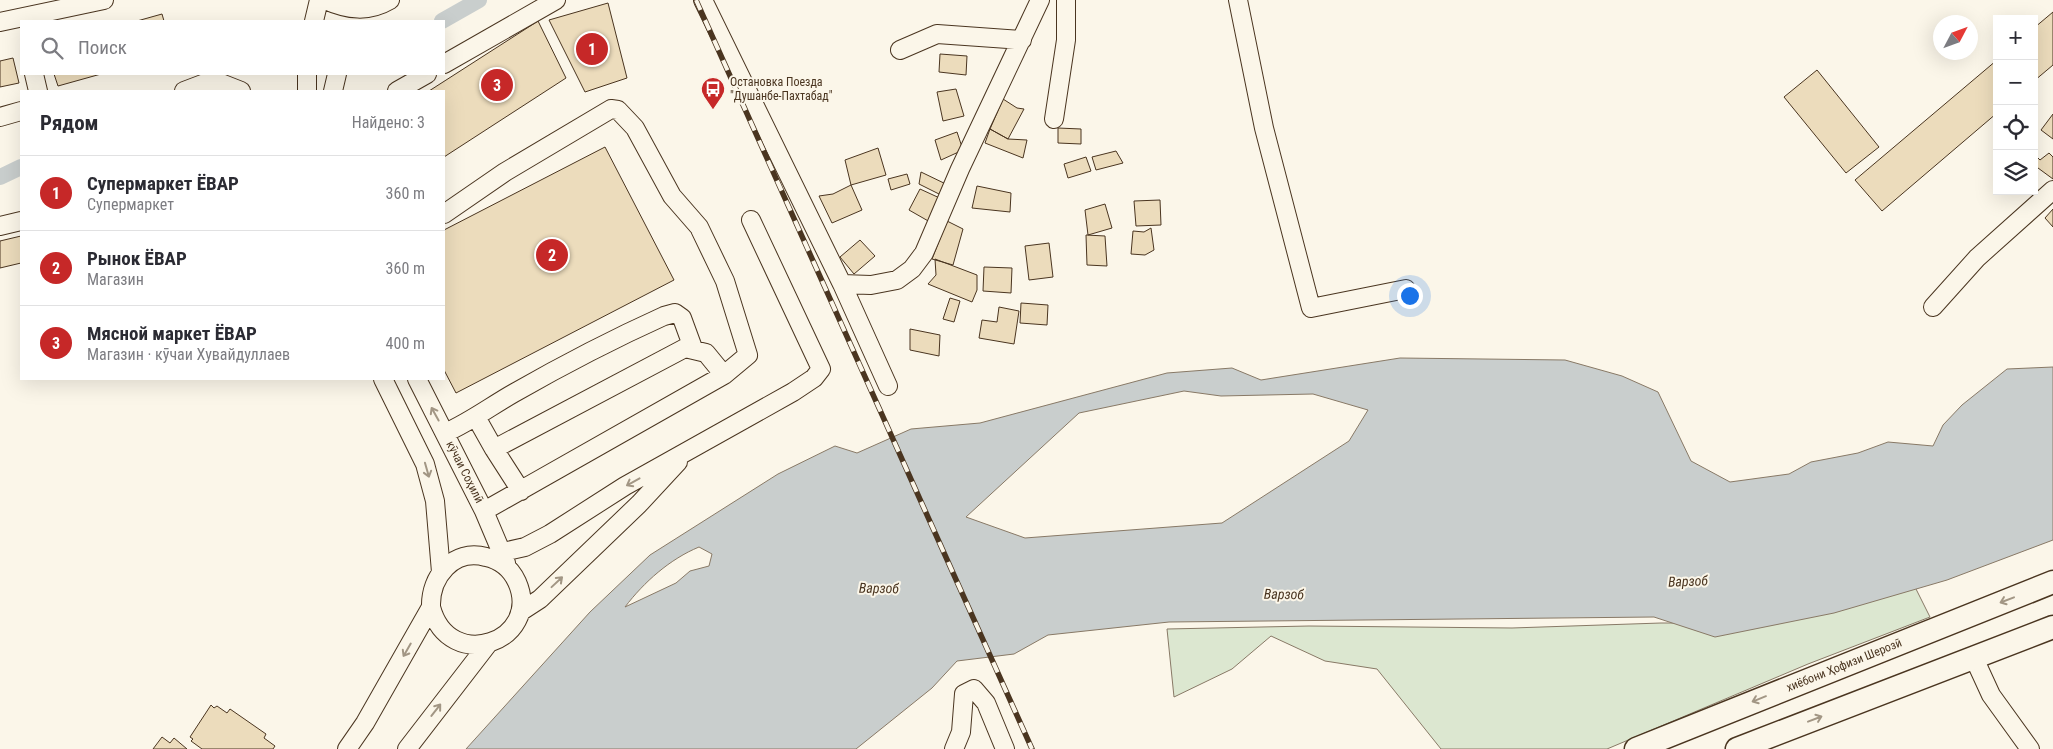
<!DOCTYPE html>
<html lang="ru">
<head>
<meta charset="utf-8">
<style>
	:root { --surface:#fff; --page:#f7f7f7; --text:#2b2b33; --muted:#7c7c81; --line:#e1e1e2; --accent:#c62828 }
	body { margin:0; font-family:"Roboto Condensed",sans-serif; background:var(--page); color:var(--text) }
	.controls { position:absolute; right:15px; top:15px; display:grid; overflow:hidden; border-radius:0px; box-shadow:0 5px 20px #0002 }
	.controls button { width:45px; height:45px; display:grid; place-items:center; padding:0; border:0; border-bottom:1px solid var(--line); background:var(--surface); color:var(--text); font:25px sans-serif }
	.compass { position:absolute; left:1933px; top:15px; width:45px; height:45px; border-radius:50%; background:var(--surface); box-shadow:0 5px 20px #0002; rotate:49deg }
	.you { position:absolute; left:1409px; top:295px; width:18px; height:18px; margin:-12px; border:4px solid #fff; border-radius:50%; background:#1a73e8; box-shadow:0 0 0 8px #1a73e833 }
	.badge { display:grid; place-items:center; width:32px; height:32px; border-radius:50%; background:var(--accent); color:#fff; font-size:16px; font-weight:700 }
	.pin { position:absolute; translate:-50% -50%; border:2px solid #fff; box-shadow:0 1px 5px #0006 }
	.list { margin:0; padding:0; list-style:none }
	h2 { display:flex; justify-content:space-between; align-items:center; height:65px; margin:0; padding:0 20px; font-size:21px }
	h2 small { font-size:16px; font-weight:400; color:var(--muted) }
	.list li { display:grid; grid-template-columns:32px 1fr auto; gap:15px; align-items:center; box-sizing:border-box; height:75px; padding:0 20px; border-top:1px solid var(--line) }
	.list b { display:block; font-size:19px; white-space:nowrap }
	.list p { margin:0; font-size:16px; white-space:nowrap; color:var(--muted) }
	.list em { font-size:16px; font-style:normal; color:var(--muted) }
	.icon { flex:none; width:28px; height:28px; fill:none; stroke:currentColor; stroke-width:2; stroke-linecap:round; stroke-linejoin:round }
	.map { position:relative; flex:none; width:2053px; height:749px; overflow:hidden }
	.search { position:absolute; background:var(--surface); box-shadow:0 5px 20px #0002; left:20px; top:20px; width:425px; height:55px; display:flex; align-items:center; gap:12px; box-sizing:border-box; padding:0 18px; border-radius:0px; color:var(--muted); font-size:19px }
	.panel { position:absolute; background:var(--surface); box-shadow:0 5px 20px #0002; left:20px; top:90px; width:425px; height:290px; border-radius:0px }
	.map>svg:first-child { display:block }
</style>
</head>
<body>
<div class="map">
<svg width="2053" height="749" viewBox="0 0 2053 749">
	<rect width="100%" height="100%" fill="#fbf6e9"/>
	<!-- green -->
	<path fill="#dce7d0" stroke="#887966" d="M1911,579L1930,617L1808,664L1607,749H1441L1377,669L1325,661L1271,636L1232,669L1174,697L1167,629L1309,626L1512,628L1661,623H1729Z"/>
	<!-- water -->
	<path fill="#c9cecd" stroke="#887966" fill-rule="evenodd" d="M1400,358L1565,360L1622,376L1658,392L1691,461L1730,482L1789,474L1811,462L1858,453L1888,442L1933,446L1943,425L1962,405L2007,369L2053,367V540L1947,580L1834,613L1715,637L1654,617L1169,622L1048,635L1014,654L957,661L932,688L856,749H466L590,612L650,555L778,474L835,446L857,453L911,429L980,423L1167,373L1232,368L1261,380ZM1184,391L1221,396L1313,394L1368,410L1349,441L1222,523L1025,538L966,517L1079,413ZM699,547L712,554L709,566L690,571L676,583L625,607C644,582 670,559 699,547Z"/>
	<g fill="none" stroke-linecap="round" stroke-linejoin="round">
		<!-- canal -->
		<path stroke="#c9cecd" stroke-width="16" d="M442,21L479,0
			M0,177L21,167"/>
	</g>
	<!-- building -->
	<path fill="#ecdcbc" stroke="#4a3520" d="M608,3L627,78L585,92L549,20Z
		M2053,12V65L2034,81V28Z
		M162,14L164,21H137Z
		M538,21L566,78L444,157V91H429Z
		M940,54L967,56L966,75L939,72Z
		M13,58L19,83L0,87V61Z
		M1997,60V113L1882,211L1855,180Z
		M1817,70L1879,147L1846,173L1784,97Z
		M54,74H101L58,86Z
		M956,89L964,116L943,121L937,92Z
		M1003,99L1017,108L1024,109L1008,139L990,129Z
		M2053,114V139L2041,130Z
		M1058,128L1081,129V144L1058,143Z
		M990,129L1008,139L1027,140L1023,158L985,143Z
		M957,132L963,150L941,160L935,140Z
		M605,147L674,280L456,393L444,370V230Z
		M878,148L886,175L851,185L845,160Z
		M1116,151L1123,163L1096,170L1092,157Z
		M2049,153L2053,157V179L2038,168L2034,171V154L2040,160Z
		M1086,157L1091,171L1068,178L1064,164Z
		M921,172L950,186L947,198L919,184Z
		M907,174L910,184L891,190L888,179Z
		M851,185L862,210L832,223L819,196L833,194Z
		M977,186L1011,193L1010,212L972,208Z
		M920,189L944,200L930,222L909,210Z
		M1160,200L1161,225L1136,226L1134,201Z
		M1105,204L1112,228L1088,235L1085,210Z
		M2053,209V227L2045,218Z
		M947,221L963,229L953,265L932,259Z
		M1151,228L1154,250L1145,255L1131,254L1133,231L1144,232Z
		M1086,235L1105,236L1107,266L1087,265Z
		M21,236V263L0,268V241Z
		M860,240L875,256L854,274L840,257Z
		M1049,243L1053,277L1029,280L1025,246Z
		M935,259L977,275V290L972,302L928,284L936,275Z
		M984,267L1012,268L1011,293L983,291Z
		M950,298L960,301L954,322L943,319Z
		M1021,303L1048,305L1047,325L1020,323Z
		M999,307L1019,311L1014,344L979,338L982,320L997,322Z
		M910,329L940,335L939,356L910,350Z
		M211,705L214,708L217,706L227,713L230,709L266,734L264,738L275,746L273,749H202L191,741L193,739L190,737Z
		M162,737L170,743L174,738L187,749H153Z"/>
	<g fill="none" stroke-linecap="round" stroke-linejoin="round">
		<!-- minor casing -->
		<g stroke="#4a3520" stroke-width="20">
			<path id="minor" d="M325,0C348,10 368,13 390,0
				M703,0L842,284L871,285L897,280L912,269L924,253L960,169L1040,0
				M1238,0L1264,128L1311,308L1406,289
				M314,21L319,0
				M0,22L104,0
				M900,50L937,34L1022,40
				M444,64L556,0
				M34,74L38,91
				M184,91L213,80L241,91
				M307,91V74
				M333,91L337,74
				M397,91L427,74
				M0,117L21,111
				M1054,119L1066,40V0
				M444,214L505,172L611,109L618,110L635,128L672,196L699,227L725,281L748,355L724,375L484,511
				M0,226L21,221
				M842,284L888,386
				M1933,307L1977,258L2053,190
				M383,379L425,464L435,501L441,572
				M417,379L484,511L506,563
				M476,417L494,449
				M445,433C470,422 491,406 514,393C563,365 613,339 664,316L675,313L682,318L693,348
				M521,491L494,449L685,348L706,353L724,375
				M503,552L525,547L550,534L625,486L793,392L814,378L821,369L751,220
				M520,612L540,599L639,504L678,462
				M1974,658L1991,695L2030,749
				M347,749L365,723L431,607C430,577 453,548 486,557C500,560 511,569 517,582C543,641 449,675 431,607
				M407,749L488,644
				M954,749L961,732L964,694L974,689L986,703L1005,749"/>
		</g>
		<!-- major casing -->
		<g stroke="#4a3520" stroke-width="25">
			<path id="major" d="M1636,749L2053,582
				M1737,749L2053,627"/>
		</g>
		<!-- minor -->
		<use href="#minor" stroke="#fbf6e9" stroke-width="18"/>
		<!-- major -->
		<use href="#major" stroke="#fbf6e9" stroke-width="22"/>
		<!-- rail casing -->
		<g stroke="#4a3520" stroke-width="5.5">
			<path id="rail" d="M696,0L1032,749"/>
		</g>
		<!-- rail -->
		<use href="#rail" stroke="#fbf6e9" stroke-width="4" stroke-dasharray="11" stroke-linecap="butt"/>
	</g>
	<!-- one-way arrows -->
	<defs><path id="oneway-shaft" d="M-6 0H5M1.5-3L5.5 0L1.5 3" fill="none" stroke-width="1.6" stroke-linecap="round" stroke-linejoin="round" transform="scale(1.25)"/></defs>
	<g stroke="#a29684">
		<use href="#oneway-shaft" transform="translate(435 414) rotate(-119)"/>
		<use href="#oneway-shaft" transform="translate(427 470) rotate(74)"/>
		<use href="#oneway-shaft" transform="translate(633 482) rotate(151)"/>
		<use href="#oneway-shaft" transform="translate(557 582) rotate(-43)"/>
		<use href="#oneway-shaft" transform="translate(2007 600) rotate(159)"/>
		<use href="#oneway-shaft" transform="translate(407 650) rotate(120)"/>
		<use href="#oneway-shaft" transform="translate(1759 699) rotate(158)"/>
		<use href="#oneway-shaft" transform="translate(436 710) rotate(-52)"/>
		<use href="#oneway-shaft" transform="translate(1815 719) rotate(-21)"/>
	</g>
	<!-- icons -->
	<defs>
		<g id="bus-pin" transform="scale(1.25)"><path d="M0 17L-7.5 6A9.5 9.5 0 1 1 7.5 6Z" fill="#c62828" stroke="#fbf6e9"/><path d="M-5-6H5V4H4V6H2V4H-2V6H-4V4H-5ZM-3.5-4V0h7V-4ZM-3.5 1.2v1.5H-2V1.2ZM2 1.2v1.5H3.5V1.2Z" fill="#fff"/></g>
	</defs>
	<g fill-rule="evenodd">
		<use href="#bus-pin" x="713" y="89"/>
	</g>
	<g text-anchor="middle" stroke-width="4" stroke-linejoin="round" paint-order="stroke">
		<!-- poi labels -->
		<g font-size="12" fill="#4a3520" stroke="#fbf6e9" text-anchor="start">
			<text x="730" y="86">Остановка Поезда<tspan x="730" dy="14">"Душанбе-Пахтабад"</tspan></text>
		</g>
		<!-- street labels -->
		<g font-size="12" fill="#4a3520" stroke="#fbf6e9">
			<text transform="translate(465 472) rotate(63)" y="4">кӯчаи Соҳилӣ</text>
			<text transform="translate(1844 665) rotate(-22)" y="4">хиёбони Ҳофизи Шерозӣ</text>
		</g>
		<!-- water labels -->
		<g font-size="14" font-style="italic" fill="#4a3520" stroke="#fbf6e9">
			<text transform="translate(1688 581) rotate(-2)" y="5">Варзоб</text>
			<text transform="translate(879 588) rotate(1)" y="5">Варзоб</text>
			<text transform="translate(1284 594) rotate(1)" y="5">Варзоб</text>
		</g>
	</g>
</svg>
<div class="controls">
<button>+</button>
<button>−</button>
<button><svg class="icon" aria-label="locate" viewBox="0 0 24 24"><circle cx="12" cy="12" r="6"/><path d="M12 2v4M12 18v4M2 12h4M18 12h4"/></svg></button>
<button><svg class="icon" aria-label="layers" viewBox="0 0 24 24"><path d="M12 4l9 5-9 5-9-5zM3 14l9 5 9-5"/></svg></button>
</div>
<svg class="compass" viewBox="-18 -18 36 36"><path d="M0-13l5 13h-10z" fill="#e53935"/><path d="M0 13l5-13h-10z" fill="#7c7c81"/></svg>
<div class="you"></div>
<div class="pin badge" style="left:592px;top:49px">1</div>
<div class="pin badge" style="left:552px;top:255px">2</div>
<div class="pin badge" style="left:497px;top:85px">3</div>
<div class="search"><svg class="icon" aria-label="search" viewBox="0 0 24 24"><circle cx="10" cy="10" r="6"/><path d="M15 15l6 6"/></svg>Поиск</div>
<section class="panel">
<h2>Рядом<small>Найдено: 3</small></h2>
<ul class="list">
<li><span class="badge">1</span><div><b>Супермаркет ЁВАР</b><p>Супермаркет</p></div><em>360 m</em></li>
<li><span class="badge">2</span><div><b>Рынок ЁВАР</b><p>Магазин</p></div><em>360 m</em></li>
<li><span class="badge">3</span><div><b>Мясной маркет ЁВАР</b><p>Магазин · кӯчаи Хувайдуллаев</p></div><em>400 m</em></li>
</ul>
</section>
</div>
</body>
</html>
